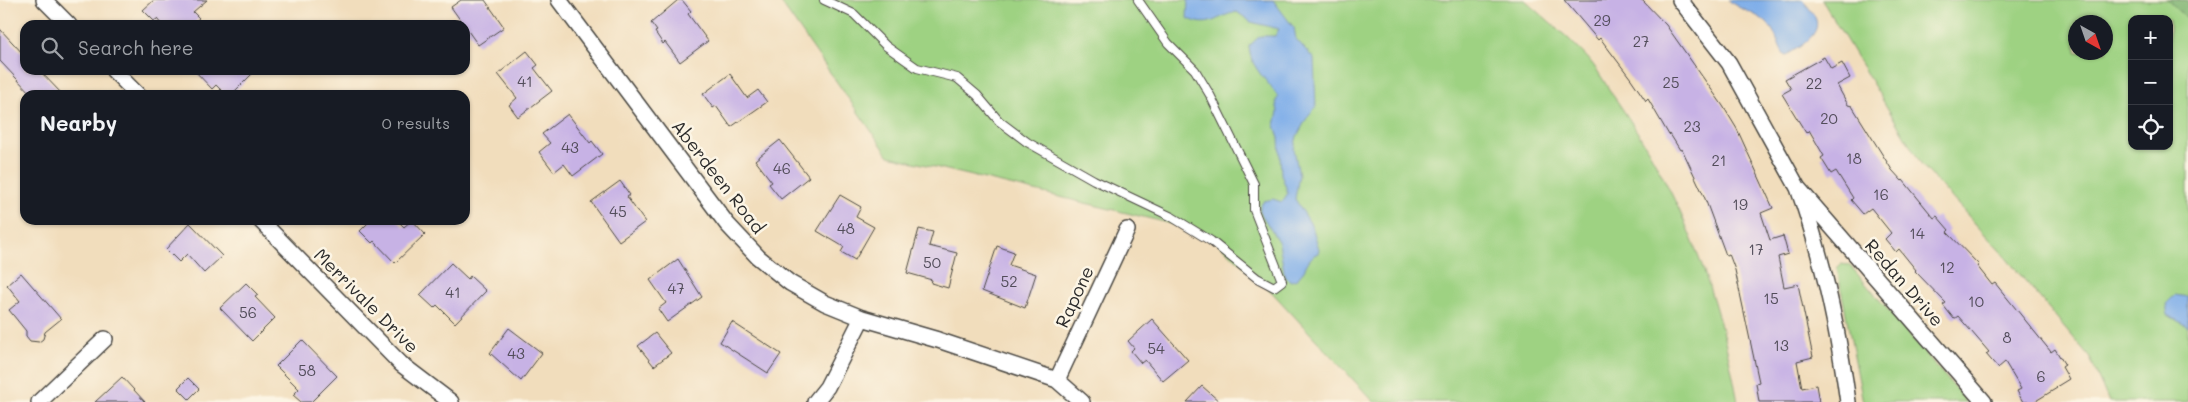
<!DOCTYPE html>
<html lang="en">
<head>
<meta charset="utf-8">
<style>
	:root { --surface:#171b24; --page:#20242c; --text:#f1f3f6; --muted:#9ea1a6; --line:#363941 }
	body { margin:0; font-family:Mali,sans-serif; background:var(--page); color:var(--text) }
	.controls { position:absolute; right:15px; top:15px; display:grid; overflow:hidden; border-radius:10px; box-shadow:0 1px 4px #0004 }
	.controls button { width:45px; height:45px; display:grid; place-items:center; padding:0; border:0; border-bottom:1px solid var(--line); background:var(--surface); color:var(--text); font:25px sans-serif }
	.compass { position:absolute; left:2068px; top:15px; width:45px; height:45px; border-radius:50%; background:var(--surface); box-shadow:0 1px 4px #0004; rotate:140deg }
	.list { margin:0; padding:0; list-style:none }
	h2 { display:flex; justify-content:space-between; align-items:center; height:65px; margin:0; padding:0 20px; font-size:21px }
	h2 small { font-size:16px; font-weight:400; color:var(--muted) }
	.icon { flex:none; width:28px; height:28px; fill:none; stroke:currentColor; stroke-width:2; stroke-linecap:round; stroke-linejoin:round }
	.map { position:relative; flex:none; width:2188px; height:402px; overflow:hidden }
	.search { position:absolute; background:var(--surface); box-shadow:0 1px 4px #0004; left:20px; top:20px; width:450px; height:55px; display:flex; align-items:center; gap:12px; box-sizing:border-box; padding:0 18px; border-radius:15px; color:var(--muted); font-size:19px }
	.panel { position:absolute; background:var(--surface); box-shadow:0 1px 4px #0004; left:20px; top:90px; width:450px; height:135px; border-radius:15px }
	.map>svg:first-child { display:block }
</style>
</head>
<body>
<div class="map">
<svg width="2188" height="402" viewBox="0 0 2188 402">
	<rect width="100%" height="100%" fill="#fcf5e5"/>
	<filter id="ink" filterUnits="userSpaceOnUse"><feTurbulence type="fractalNoise" baseFrequency=".02" numOctaves="2"/><feDisplacementMap in="SourceGraphic" scale="10" xChannelSelector="R" yChannelSelector="G"/><feConvolveMatrix kernelMatrix="1 2 1 2 8 2 1 2 1" color-interpolation-filters="sRGB"/></filter>
	<filter id="wash" filterUnits="userSpaceOnUse"><feTurbulence type="fractalNoise" baseFrequency=".0096" numOctaves="4" result="noise"/><feDisplacementMap in="SourceGraphic" scale="20" xChannelSelector="R" yChannelSelector="G"/><feGaussianBlur stdDeviation="1.12" result="paint"/><feColorMatrix in="noise" values="0 0 0 0 0 0 0 0 0 0 0 0 0 0 0 0 0 1.4 0 .05"/><feComposite in="paint" operator="in"/></filter>
	<g filter="url(#wash)">
		<rect width="100%" height="100%" fill="#f1ddbc"/>
		<!-- green -->
		<path fill="#9ed282" stroke="#647e56" fill-rule="evenodd" d="M779,0H1525C1545,18 1566,35 1584,54C1597,67 1606,86 1617,101C1681,193 1718,292 1738,402H1374L1267,287L1206,232L889,156Z
			M1822,0H2188V402H2109L2089,356L2001,252L1922,165ZM2132,19H2169V146H2132ZM2076,22H2106V52H2076Z
			M1841,264L1848,265L1853,269L1967,402H1863L1837,268Z"/>
		<!-- forest -->
		<path fill="#7eb470" stroke="#54704e" d="M2167,0H2188V20Z"/>
		<!-- water -->
		<path fill="#7eade9" stroke="#546c8a" d="M1188,0H1273L1294,28L1296,39L1314,59L1316,107L1308,116L1297,136L1294,149L1299,175L1295,199L1312,226L1319,249L1318,253C1304,258 1306,279 1291,281L1285,277L1279,243L1260,212V206L1264,201L1273,199L1282,202L1288,193L1281,174L1279,138L1275,125L1278,112L1276,101L1278,97C1267,79 1250,68 1249,46L1260,36H1275L1279,29L1251,22L1237,12C1215,16 1211,30 1187,18Z
			M1728,0H1803C1807,6 1814,13 1816,20C1821,36 1796,49 1785,56C1778,48 1777,32 1766,22C1754,12 1739,10 1728,0Z
			M2175,295L2188,297V327L2168,315L2166,304Z"/>
		<g id="blocks">
			<!-- building -->
			<path fill="#c7b2e5" d="M154,0H207L193,12L199,18L192,25H162L157,19L154,21L143,10Z
				M461,0H485L504,27L478,45L451,7Z
				M678,0H682L691,11L688,14L708,41L680,62L665,42L663,44L655,32L657,31L651,23Z
				M1564,0H1642L1666,25L1723,106L1737,129L1773,208L1761,213L1770,240L1783,236L1788,254L1778,257L1784,287L1798,284L1813,357L1797,361L1802,388L1816,385L1819,402H1759L1756,383L1759,382L1735,270L1729,254L1726,255L1704,196L1682,149L1680,150L1670,134L1669,135L1648,99L1646,101L1631,79L1600,38L1598,40Z
				M0,29L25,56V70H39L63,95H32L0,61Z
				M527,51L538,65L534,68L552,91L518,117L509,105L517,98L498,74Z
				M1824,57L1831,69L1842,63L1850,78L1837,85L1848,105L1852,106L1892,170L1902,181L1903,180L1934,218L1937,216L1949,230L1947,232L1979,265L1977,266L1992,285L1995,283L2051,352L2055,349L2065,365L2062,367L2069,379L2056,387L2057,388L2034,402H2023L2017,391L2021,389L2005,362L1998,368L1986,354L1989,352L1971,331L1958,316L1954,319L1943,305L1946,303L1915,271L1916,270L1899,249L1896,252L1885,239L1891,233L1871,208L1863,214L1851,200L1853,198L1836,171L1831,174L1821,158L1824,156L1809,130L1806,133L1782,94L1791,89L1785,79Z
				M194,70H256L231,95H226L216,85L212,89Z
				M730,74L747,98L758,90L767,102L731,127L716,106L713,108L703,94Z
				M568,114L590,143L592,141L602,154L573,176L564,164L554,172L539,152L550,143L542,134Z
				M780,140L809,177L781,199L769,184L772,182L755,160Z
				M620,181L630,195L627,197L645,222L619,241L591,202Z
				M840,195L861,207L856,217L874,227L855,260L841,252L844,247L817,231Z
				M371,220H397L404,227L412,220L425,234L395,263L374,241L372,243L360,231Z
				M190,223L222,256L204,273L187,254L179,262L166,249Z
				M919,229L933,232L929,246L957,253L948,288L931,283L932,280L907,273Z
				M997,246L1014,252L1009,265L1036,274L1025,308L982,291Z
				M678,259L702,297L667,322L658,309L666,303L650,280Z
				M451,263L468,279L470,276L486,291L455,323L437,305L434,308L420,295Z
				M21,273L61,319L45,332L43,339L39,342L30,341L26,336V331L9,310L20,301L7,285Z
				M246,283L258,295L255,297L275,318L252,341L220,308Z
				M1152,319L1188,360L1163,381L1145,360L1141,363L1131,351L1134,348L1128,341Z
				M732,322L781,354L768,373L720,342Z
				M509,328L542,353L521,381L490,353Z
				M655,333L671,353L654,366L638,346Z
				M302,340L337,376L311,402H301L293,395L299,389L276,366Z
				M122,377L145,402H95Z
				M188,378L199,389L189,399L178,388Z
				M1202,386L1220,402H1187Z"/>
		</g>
	</g>
	<g filter="url(#ink)">
		<use href="#blocks" fill-opacity="0" stroke="#494641" stroke-width="1"/>
		<g fill="none" stroke-linecap="round" stroke-linejoin="round">
			<!-- service casing -->
			<g stroke="#494641" stroke-width="10">
				<path id="service" d="M824,0L854,14L886,46L917,68L957,78L977,95L999,121L1027,142L1094,180L1172,217L1211,241L1257,278L1274,287L1282,281L1254,210V184L1210,95L1195,70L1168,43L1138,0"/>
			</g>
			<!-- minor casing -->
			<g stroke="#494641" stroke-width="18">
				<path id="minor" d="M44,0L69,25
					M559,0L727,224L758,257L790,283L825,303L862,318L938,340L1057,380L1082,402
					M1680,0L1729,63L1798,188
					M113,70L138,95
					M260,220L401,364L451,402
					M1057,380L1127,230
					M39,402L105,339
					M815,402L827,387L862,318
					M1848,402C1838,329 1823,257 1798,188L1984,402"/>
			</g>
			<!-- service -->
			<use href="#service" stroke="#fff" stroke-width="8"/>
			<!-- minor -->
			<use href="#minor" stroke="#fff" stroke-width="15"/>
		</g>
	</g>
	<g text-anchor="middle" stroke-width="5" stroke-linejoin="round" paint-order="stroke">
		<!-- number labels -->
		<g font-size="15" fill="#524d5a">
			<text x="1602" y="26">29</text>
			<text x="1641" y="47">27</text>
			<text x="525" y="87">41</text>
			<text x="1671" y="88">25</text>
			<text x="1814" y="89">22</text>
			<text x="1829" y="124">20</text>
			<text x="1692" y="132">23</text>
			<text x="570" y="153">43</text>
			<text x="1854" y="164">18</text>
			<text x="1719" y="166">21</text>
			<text x="782" y="174">46</text>
			<text x="1881" y="200">16</text>
			<text x="1740" y="210">19</text>
			<text x="618" y="217">45</text>
			<text x="846" y="234">48</text>
			<text x="1917" y="239">14</text>
			<text x="1756" y="255">17</text>
			<text x="932" y="268">50</text>
			<text x="1947" y="273">12</text>
			<text x="1009" y="287">52</text>
			<text x="676" y="294">47</text>
			<text x="453" y="298">41</text>
			<text x="1771" y="304">15</text>
			<text x="1976" y="307">10</text>
			<text x="248" y="318">56</text>
			<text x="2007" y="343">8</text>
			<text x="1781" y="351">13</text>
			<text x="1156" y="354">54</text>
			<text x="516" y="359">43</text>
			<text x="307" y="376">58</text>
			<text x="2041" y="382">6</text>
		</g>
		<!-- street labels -->
		<g font-size="18" fill="#2b2b2b" stroke="#fcf5e5">
			<text transform="translate(718 177) rotate(52)" y="6">Aberdeen Road</text>
			<text transform="translate(1904 283) rotate(49)" y="6">Redan Drive</text>
			<text transform="translate(1075 297) rotate(-65)" y="6">Rapone</text>
			<text transform="translate(366 301) rotate(45)" y="6">Merrivale Drive</text>
		</g>
	</g>
</svg>
<div class="controls">
<button>+</button>
<button>−</button>
<button><svg class="icon" aria-label="locate" viewBox="0 0 24 24"><circle cx="12" cy="12" r="6"/><path d="M12 2v4M12 18v4M2 12h4M18 12h4"/></svg></button>
</div>
<svg class="compass" viewBox="-18 -18 36 36"><path d="M0-13l5 13h-10z" fill="#e53935"/><path d="M0 13l5-13h-10z" fill="#9ea1a6"/></svg>
<div class="search"><svg class="icon" aria-label="search" viewBox="0 0 24 24"><circle cx="10" cy="10" r="6"/><path d="M15 15l6 6"/></svg>Search here</div>
<section class="panel">
<h2>Nearby<small>0 results</small></h2>
<ul class="list">
</ul>
</section>
</div>
</body>
</html>
